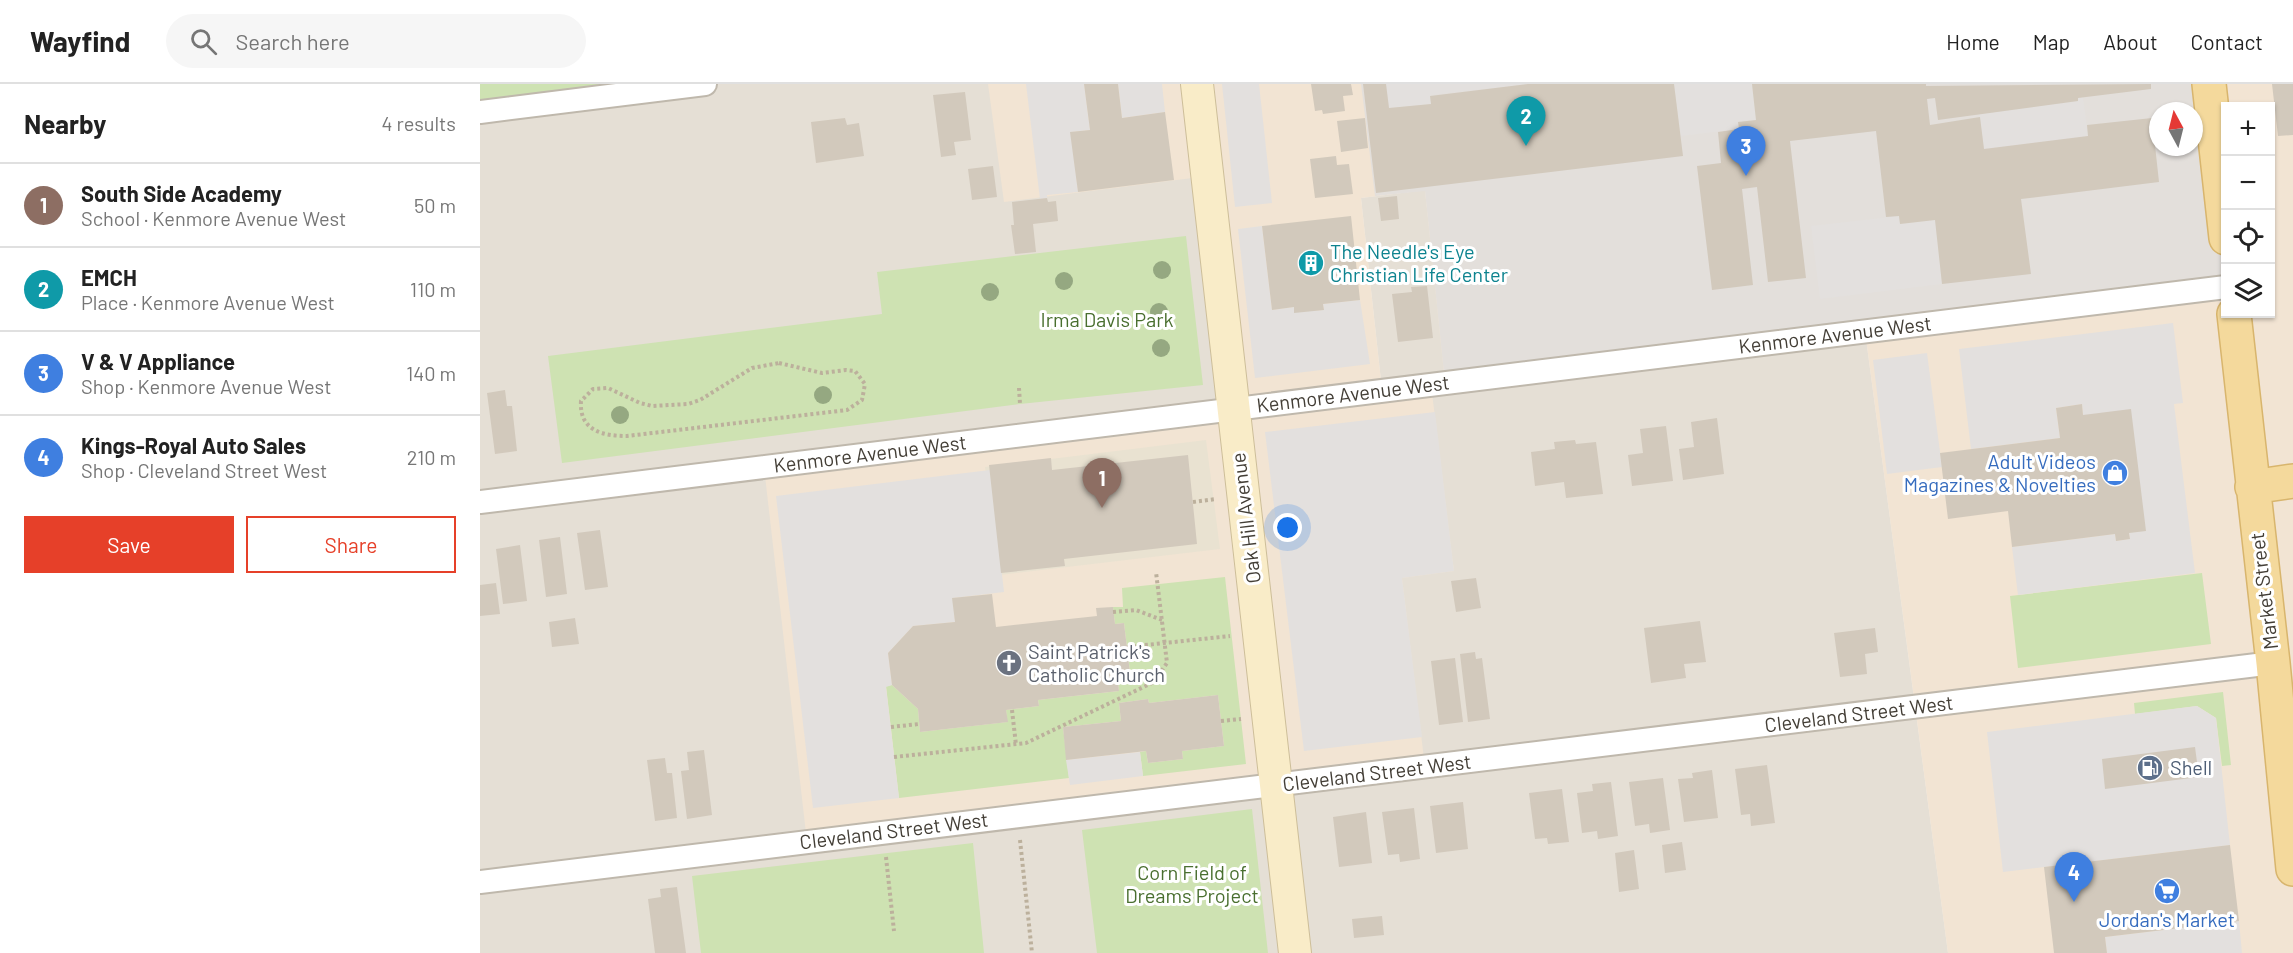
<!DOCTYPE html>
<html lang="en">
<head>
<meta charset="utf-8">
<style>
	:root { --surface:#fff; --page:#f6f6f6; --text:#222; --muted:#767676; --line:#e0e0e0; --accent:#e64029 }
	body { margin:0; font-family:Barlow,sans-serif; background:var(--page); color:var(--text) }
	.controls { position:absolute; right:18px; top:18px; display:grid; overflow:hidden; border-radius:0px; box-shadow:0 2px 4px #0004 }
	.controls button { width:54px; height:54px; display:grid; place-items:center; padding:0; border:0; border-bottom:2px solid var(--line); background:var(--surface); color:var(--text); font:30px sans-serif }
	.compass { position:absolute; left:1669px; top:18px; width:54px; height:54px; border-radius:50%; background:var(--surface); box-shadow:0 2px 4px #0004; rotate:353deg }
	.you { position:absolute; left:808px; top:444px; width:21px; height:21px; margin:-15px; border:4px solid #fff; border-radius:50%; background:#1a73e8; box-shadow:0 0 0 9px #1a73e833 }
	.badge { display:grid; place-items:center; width:39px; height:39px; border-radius:50%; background:var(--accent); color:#fff; font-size:20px; font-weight:700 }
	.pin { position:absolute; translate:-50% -50px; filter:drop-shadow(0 2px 3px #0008) }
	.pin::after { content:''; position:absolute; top:32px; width:21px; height:18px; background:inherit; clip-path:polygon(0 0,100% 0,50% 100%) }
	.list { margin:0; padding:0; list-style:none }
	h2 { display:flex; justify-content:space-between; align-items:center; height:78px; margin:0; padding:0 24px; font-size:26px }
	h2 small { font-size:20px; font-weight:400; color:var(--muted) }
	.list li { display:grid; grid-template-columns:39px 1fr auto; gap:18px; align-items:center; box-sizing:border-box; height:84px; padding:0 24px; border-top:2px solid var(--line) }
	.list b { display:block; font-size:22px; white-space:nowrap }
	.list p { margin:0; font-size:20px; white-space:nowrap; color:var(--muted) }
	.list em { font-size:20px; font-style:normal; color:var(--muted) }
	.actions { display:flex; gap:12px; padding:18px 24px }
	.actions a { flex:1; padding:14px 0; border:2px solid var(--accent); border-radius:0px; text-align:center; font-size:21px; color:var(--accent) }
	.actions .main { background:var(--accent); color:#fff }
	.icon { flex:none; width:33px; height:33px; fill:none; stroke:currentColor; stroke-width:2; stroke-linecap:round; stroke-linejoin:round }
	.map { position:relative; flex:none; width:1813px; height:869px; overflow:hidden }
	header { display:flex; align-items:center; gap:36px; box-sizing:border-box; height:84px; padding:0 30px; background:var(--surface); border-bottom:2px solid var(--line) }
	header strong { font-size:28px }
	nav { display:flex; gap:33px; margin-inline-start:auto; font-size:21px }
	.search { width:420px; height:54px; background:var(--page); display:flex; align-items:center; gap:15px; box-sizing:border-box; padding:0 21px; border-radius:33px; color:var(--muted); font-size:22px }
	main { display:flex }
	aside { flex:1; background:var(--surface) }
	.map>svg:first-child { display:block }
</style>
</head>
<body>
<header>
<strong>Wayfind</strong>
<div class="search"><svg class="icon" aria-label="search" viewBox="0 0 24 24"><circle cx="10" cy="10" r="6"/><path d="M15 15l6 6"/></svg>Search here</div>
<nav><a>Home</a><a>Map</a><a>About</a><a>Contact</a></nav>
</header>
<main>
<aside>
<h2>Nearby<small>4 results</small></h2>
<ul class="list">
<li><span class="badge" style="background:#8d6e63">1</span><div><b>South Side Academy</b><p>School · Kenmore Avenue West</p></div><em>50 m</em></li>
<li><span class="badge" style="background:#0f9aa8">2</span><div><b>EMCH</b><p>Place · Kenmore Avenue West</p></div><em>110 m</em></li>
<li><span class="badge" style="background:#3f7fe0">3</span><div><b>V &amp; V Appliance</b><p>Shop · Kenmore Avenue West</p></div><em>140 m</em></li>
<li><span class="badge" style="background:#3f7fe0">4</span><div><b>Kings-Royal Auto Sales</b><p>Shop · Cleveland Street West</p></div><em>210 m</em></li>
</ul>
<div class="actions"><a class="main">Save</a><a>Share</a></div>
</aside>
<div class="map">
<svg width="1813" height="869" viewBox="0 0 1813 869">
	<rect width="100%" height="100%" fill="#f1ede6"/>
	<!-- residential -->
	<path fill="#e5dfd5" d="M0,0H717L902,306L881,114L945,106L966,299L1385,247L1468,869H0Z"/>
	<!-- commercial -->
	<path fill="#f2e4d3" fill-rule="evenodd" d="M508,0H1813V869H1468L1385,247L965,299L945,106L881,114L902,306L951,301L974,487L922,494L945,683L327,758L284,383L754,325L728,92L524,118ZM1746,22H1790V230H1746ZM1678,27H1714V63H1678Z"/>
	<!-- industrial -->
	<path fill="#e3dfdb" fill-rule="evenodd" d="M881,0H1729L1745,154V203L965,299L945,107L895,112ZM1678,27H1714V63H1678Z"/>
	<!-- education -->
	<path fill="#e9e2d1" d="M726,356L740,465L520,491L505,383Z"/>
	<!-- green -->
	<path fill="#cee2b2" d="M0,0H225L0,28Z
		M706,152L723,301L540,320L82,379L68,272L402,230L397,188Z
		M1722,489L1731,560L1538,584L1530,512Z
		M745,493L766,680L663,692L660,668L666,667L668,679L703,675L702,667L744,662L738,611L669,619L668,615L639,619L641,637L583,643L589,694L419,714L406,602L412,601L438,625L440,648L527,638L526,626L559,622L558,616L639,607L637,590L650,588L644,539L635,540L633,523H643L642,504Z
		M1743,608L1751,681L1742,682L1736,634L1717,622L1655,630L1654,619Z
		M772,725L788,869H617L602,746Z
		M493,759L504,869H221L212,792Z"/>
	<!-- parking -->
	<path fill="#e3e0de" d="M546,0H604L610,46L591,48L598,108L567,111V114L560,115Z
		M638,0H682L685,28L642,34Z
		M742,0H779L792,119L755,123Z
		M906,0H1048L951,11V20L909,24Z
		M1194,0H1272L1276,36L1259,38V45L1201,52Z
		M1603,13L1608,52L1504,65L1499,30L1598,17V14Z
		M1419,132L1420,140L1455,136L1462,200L1340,215L1331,142Z
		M782,142L792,226L814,223V228L844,226L843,220L880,216L890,280L775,294L758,145Z
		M1693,239L1703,319L1694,320L1715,489L1538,511L1532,463L1635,450L1636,457L1650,455L1649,449L1603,331L1602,320L1576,324L1580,354L1491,365L1479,265Z
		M1447,269L1462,383L1407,390L1393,276Z
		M955,328L974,487L922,494L942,653L824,667L785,348Z
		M510,386L524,508L473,514L475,538L433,542L408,569L412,601L406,603L419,714L333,724L296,412Z
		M1717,622L1736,634L1750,761L1523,788L1507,648Z
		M660,668L663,692L590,701L586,676Z
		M1759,837L1762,869H1627L1625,853Z"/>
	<!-- building -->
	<path fill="#d2c9bc" d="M604,0H638L642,34L685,28L694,96L598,108L590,48L610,46Z
		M831,0H871L873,11L863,12L865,27L843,30L842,26L835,27Z
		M883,0H906L909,24L951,20L950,12L1048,0H1194L1203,72L896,109Z
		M1272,0H1446V2L1671,0V5L1598,14V17L1458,36L1455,14L1447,15L1450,41L1500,33L1504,65L1608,52L1607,41L1672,34L1679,98L1541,115L1551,190L1462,200L1455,136L1420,140L1419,132L1406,133L1396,47L1310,57L1326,194L1288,198L1277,103L1262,105L1273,201L1232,206L1217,82L1241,79L1238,48L1259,45L1258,38L1276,36Z
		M1792,0H1813V51L1798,52Z
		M485,8L491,56L474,58L476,71L461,73L453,11Z
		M365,34L367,41L379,39L384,72L336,79L331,38Z
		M885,34L888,64L861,68L857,37Z
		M856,72L857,81L869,80L873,110L835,114L830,75Z
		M513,82L517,113L492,116L488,85Z
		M917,112L919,135L901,137L898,114Z
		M567,114L568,118L576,117L578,137L553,140L556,168L535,170L531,141H534L532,118Z
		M871,132L880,216L843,220L844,226L814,229V223L792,226L782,142Z
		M947,202L953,254L918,258L912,210L932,208L931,203Z
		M25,306L27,322H32L37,367L15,370L7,309Z
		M1602,320L1603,331L1651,325L1666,447L1649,449L1650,455L1636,457L1635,450L1532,463L1528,427L1468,435L1460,369L1580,354L1576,324Z
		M1237,334L1244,390L1203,396L1199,365L1214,363L1211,338Z
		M1186,342L1193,397L1152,402L1148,371L1163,369L1160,345Z
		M1095,356L1096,360L1116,358L1123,410L1086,414L1084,398L1055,402L1051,368L1075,365L1074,358Z
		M708,371L717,460L584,475L585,482L521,489L509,381L571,374L572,386Z
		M120,446L128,503L105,506L97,449Z
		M80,453L87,510L66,513L59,456Z
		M40,461L47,517L23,520L16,465Z
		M996,494L1001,524L976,528L971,497Z
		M16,499L20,530L0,532V501Z
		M512,510L516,543L617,532L616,524L633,523L635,540L644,539L650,589L637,590L639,607L558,616L559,622L526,626L528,638L440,648L438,625L412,601L408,569L433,542L475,538L472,514Z
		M95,534L99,560L72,563L69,538Z
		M1220,537L1226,578L1204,580L1206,594L1171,599L1164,544Z
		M1395,544L1398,568L1385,570L1387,590L1360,593L1354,549Z
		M995,568L996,575L1002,574L1010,635L988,638L980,570Z
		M975,574L983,638L959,641L951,577Z
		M738,611L744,662L702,667L703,675L668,679L666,667L586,676L583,643L641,637L639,619L668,615L669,619Z
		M1715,663L1719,693L1625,705L1622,675Z
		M224,666L232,731L207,735L201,687L209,686L207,668Z
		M185,674L187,689H192L197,734L175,737L167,676Z
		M1287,681L1295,739L1271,742L1270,730L1261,731L1255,685Z
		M1232,686L1238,734L1204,738L1198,695L1213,694L1212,689Z
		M1183,694L1190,746L1170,749L1169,740L1155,742L1149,698Z
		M1131,698L1138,752L1118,755L1117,747L1102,749L1097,709L1113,707L1112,700Z
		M1082,705L1089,758L1068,760L1067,754L1055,755L1049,709Z
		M983,718L988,765L956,769L950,722Z
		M934,724L940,775L920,778L919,770L908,771L902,728Z
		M886,728L892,779L859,783L853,733Z
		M1202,758L1206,786L1185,789L1182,761Z
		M1750,761L1759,837L1625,853L1627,869H1574L1564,783Z
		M1154,766L1159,805L1139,808L1135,769Z
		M197,803L206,869H175L168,815L181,813L180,805Z
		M902,832L904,851L874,854L872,835Z"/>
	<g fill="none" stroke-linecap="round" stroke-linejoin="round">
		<!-- street casing -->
		<g stroke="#bfb8ac" stroke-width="26">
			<path id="street" d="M0,28L225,0
				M0,418L1746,203
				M0,798L1793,579"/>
		</g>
		<!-- secondary casing -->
		<g stroke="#cdbe99" stroke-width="34">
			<path id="secondary" d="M717,0L815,869"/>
		</g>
		<!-- primary casing -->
		<g stroke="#d8b56d" stroke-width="36">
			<path id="primary" d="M1729,0L1746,154
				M1754,230L1793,579L1813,785
				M1772,403L1813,397"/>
		</g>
		<!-- path -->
		<path stroke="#bcb09c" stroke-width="4" stroke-dasharray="3 3" stroke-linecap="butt" d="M299,279L342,289L366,286L375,287L385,300L382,316L367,326L147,352C123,352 99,347 101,317L113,305L128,304L160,319L172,322L208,320L220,316L272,284Z
			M539,304L540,320
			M713,418L736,415
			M633,528L656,526L682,536
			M647,563L750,552
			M532,626L536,661
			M741,637L761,635
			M411,643L439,640
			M414,673L546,659L674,598L687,579L676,488
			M540,756L552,869
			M406,773L414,847"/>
		<!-- street -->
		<use href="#street" stroke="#fff" stroke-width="22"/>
		<!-- secondary -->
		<use href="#secondary" stroke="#f9ecc8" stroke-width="32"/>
		<!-- primary -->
		<use href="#primary" stroke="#f4d99c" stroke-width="33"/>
	</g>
	<!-- trees -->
	<g fill="#95a881">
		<circle cx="682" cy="186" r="9"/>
		<circle cx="584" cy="197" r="9"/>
		<circle cx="510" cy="208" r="9"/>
		<circle cx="679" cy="228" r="9"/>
		<circle cx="681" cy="264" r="9"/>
		<circle cx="343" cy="311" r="9"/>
		<circle cx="140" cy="331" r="9"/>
	</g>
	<!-- icons -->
	<defs>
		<g id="building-disc" transform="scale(1.35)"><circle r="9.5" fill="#0f9aa8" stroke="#fff"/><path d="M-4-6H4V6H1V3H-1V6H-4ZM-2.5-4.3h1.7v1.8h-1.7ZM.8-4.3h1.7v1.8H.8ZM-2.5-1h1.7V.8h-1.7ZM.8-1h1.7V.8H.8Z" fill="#fff"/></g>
		<g id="shop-disc" transform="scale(1.35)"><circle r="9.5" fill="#3f7fe0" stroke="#fff"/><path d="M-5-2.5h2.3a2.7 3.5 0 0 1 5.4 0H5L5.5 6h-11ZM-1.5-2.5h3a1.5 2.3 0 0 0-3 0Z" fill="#fff"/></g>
		<g id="church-disc" transform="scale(1.35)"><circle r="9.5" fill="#6b7280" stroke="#fff"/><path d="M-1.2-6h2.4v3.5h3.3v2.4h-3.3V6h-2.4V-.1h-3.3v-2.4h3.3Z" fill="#fff"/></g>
		<g id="fuel-disc" transform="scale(1.35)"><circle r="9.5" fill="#5c6f8a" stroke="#fff"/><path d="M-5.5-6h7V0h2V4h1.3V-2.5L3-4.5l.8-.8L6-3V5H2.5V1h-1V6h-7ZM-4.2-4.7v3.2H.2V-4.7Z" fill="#fff"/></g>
		<g id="supermarket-disc" transform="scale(1.35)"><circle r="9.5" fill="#3f7fe0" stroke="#fff"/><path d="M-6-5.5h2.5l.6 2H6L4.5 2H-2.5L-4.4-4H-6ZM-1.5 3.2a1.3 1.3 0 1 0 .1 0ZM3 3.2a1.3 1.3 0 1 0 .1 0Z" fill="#fff"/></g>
	</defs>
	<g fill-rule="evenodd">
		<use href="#building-disc" x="831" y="179"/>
		<use href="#shop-disc" x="1635" y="389"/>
		<use href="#church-disc" x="529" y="579"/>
		<use href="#fuel-disc" x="1670" y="684"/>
		<use href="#supermarket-disc" x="1687" y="807"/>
	</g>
	<g text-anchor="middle" stroke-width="6" stroke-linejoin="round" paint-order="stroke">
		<!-- culture labels -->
		<g font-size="20" fill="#0d838f" stroke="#fff" text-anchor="start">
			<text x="850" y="175">The Needle's Eye<tspan x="850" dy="23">Christian Life Center</tspan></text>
		</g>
		<!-- park labels -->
		<g font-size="20" fill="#496f2f" stroke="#fff">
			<text x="627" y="243">Irma Davis Park</text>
			<text x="712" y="796">Corn Field of<tspan x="712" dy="23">Dreams Project</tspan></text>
		</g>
		<!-- street labels -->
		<g font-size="20" fill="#433e36" stroke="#fff">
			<text transform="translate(1355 251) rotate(-7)" y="7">Kenmore Avenue West</text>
			<text transform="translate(873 310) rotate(-7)" y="7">Kenmore Avenue West</text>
			<text transform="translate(390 370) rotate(-7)" y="7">Kenmore Avenue West</text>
			<text transform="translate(766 434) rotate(-97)" y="7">Oak Hill Avenue</text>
			<text transform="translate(1784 507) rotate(-97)" y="7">Market Street</text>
			<text transform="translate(1379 630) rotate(-7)" y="7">Cleveland Street West</text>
			<text transform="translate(897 689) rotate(-7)" y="7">Cleveland Street West</text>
			<text transform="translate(414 747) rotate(-7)" y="7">Cleveland Street West</text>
		</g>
		<!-- shop labels -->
		<g font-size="20" fill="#366cbe" stroke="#fff" text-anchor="end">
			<text x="1616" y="385">Adult Videos<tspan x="1616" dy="23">Magazines &amp; Novelties</tspan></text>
			<text x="1687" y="843" text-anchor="middle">Jordan's Market</text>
		</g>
		<!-- worship labels -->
		<g font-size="20" fill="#5b616d" stroke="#fff" text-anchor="start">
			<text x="548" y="575">Saint Patrick's<tspan x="548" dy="23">Catholic Church</tspan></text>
		</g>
		<!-- service labels -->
		<g font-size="20" fill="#4e5e75" stroke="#fff" text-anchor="start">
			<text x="1690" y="691">Shell</text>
		</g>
	</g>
</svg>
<div class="controls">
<button>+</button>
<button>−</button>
<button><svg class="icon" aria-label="locate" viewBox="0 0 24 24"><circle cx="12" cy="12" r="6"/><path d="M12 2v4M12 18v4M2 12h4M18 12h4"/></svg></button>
<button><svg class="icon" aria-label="layers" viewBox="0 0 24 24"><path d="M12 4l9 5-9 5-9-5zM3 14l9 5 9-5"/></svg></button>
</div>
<svg class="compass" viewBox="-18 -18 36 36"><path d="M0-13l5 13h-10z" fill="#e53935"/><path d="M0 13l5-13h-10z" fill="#767676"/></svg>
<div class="you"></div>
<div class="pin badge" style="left:622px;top:424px;background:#8d6e63">1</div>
<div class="pin badge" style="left:1046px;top:62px;background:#0f9aa8">2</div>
<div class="pin badge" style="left:1266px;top:92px;background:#3f7fe0">3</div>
<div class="pin badge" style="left:1594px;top:818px;background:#3f7fe0">4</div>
</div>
</main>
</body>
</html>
